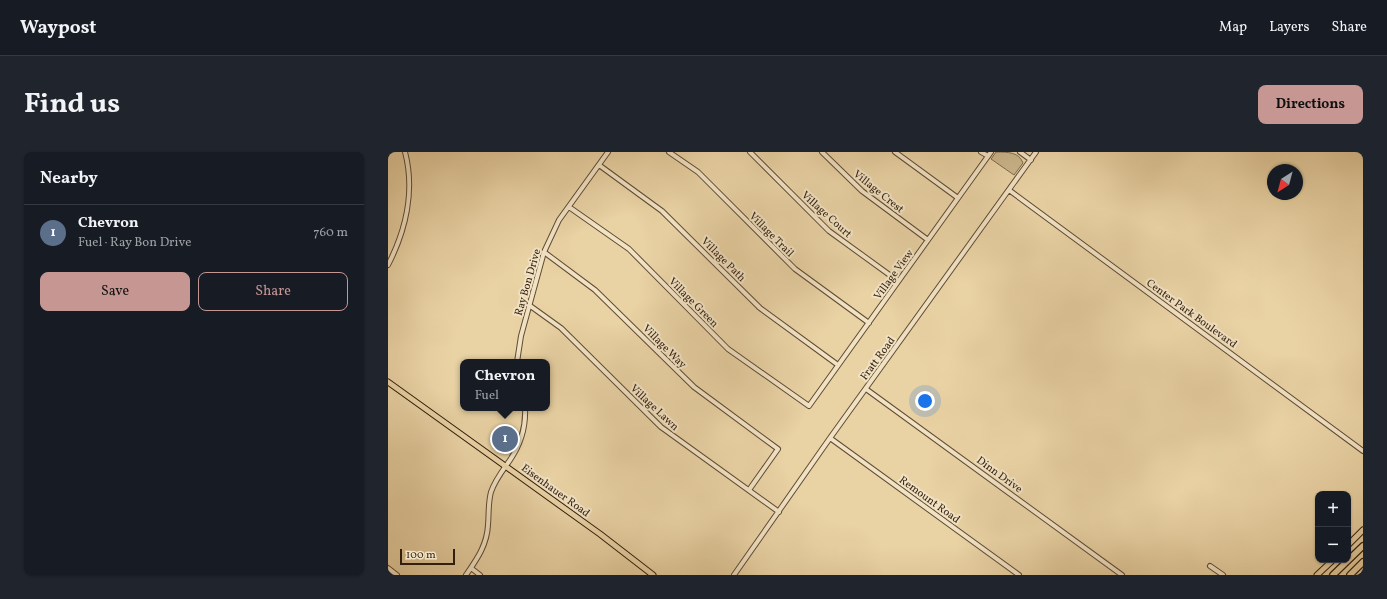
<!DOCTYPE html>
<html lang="en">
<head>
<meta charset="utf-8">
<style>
	:root { --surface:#171b24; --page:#20242c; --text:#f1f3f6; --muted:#9ea1a6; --line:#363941; --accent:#c59692 }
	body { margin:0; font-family:Vollkorn,serif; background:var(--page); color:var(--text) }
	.controls { position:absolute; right:12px; bottom:12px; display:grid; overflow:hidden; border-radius:8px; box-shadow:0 1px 3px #0004 }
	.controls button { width:36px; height:36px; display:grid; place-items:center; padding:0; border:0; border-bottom:1px solid var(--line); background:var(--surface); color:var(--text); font:20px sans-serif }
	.compass { position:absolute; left:879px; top:12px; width:36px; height:36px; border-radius:50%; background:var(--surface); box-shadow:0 1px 3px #0004; rotate:216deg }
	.scale { position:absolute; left:12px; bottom:10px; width:55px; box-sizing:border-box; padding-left:4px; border:2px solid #331f0e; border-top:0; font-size:11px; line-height:14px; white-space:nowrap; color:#331f0e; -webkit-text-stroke:3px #f1e2c4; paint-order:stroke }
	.you { position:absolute; left:537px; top:249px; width:14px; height:14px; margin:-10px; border:3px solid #fff; border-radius:50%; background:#1a73e8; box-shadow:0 0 0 6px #1a73e833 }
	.badge { display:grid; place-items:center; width:26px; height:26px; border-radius:50%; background:var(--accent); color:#fff; font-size:13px; font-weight:700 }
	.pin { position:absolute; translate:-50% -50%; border:2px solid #fff; box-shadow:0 1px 4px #0006 }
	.popup { position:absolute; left:72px; top:207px; width:90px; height:52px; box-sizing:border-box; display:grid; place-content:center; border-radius:8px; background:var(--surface); filter:drop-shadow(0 1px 3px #0005); font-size:13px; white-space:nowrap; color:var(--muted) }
	.popup b { font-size:15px; color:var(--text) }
	.popup::after { content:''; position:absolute; left:50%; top:100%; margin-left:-8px; border:8px solid transparent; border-top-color:var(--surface) }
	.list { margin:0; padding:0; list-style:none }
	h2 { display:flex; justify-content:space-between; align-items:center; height:52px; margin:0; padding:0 16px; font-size:17px }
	h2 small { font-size:13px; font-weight:400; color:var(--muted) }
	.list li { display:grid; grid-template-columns:26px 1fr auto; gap:12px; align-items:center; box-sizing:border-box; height:56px; padding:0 16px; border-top:1px solid var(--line) }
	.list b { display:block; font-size:15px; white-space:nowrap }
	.list p { margin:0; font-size:13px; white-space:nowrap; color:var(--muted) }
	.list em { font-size:13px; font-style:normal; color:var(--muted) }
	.actions { display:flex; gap:8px; padding:12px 16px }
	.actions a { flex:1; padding:9px 0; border:1px solid var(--accent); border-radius:8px; text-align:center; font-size:14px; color:var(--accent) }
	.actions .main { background:var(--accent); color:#111 }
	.map { position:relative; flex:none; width:975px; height:423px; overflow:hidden; border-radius:8px }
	header { display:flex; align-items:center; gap:24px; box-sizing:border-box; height:56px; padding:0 20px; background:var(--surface); border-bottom:1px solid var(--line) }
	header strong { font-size:19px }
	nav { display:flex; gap:22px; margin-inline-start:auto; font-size:14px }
	.intro { display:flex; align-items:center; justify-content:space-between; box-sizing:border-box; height:96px; padding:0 24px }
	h1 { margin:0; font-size:28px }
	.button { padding:10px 18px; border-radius:8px; background:var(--accent); color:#111; font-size:14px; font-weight:700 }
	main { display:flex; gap:24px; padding:0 24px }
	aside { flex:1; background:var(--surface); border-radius:8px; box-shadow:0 1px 3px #0004 }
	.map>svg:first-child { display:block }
</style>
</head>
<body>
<header>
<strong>Waypost</strong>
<nav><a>Map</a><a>Layers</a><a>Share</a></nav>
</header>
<div class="intro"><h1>Find us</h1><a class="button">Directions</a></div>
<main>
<aside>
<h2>Nearby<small></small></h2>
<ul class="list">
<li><span class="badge" style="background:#5c6f8a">1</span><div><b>Chevron</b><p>Fuel · Ray Bon Drive</p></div><em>760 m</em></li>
</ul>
<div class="actions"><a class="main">Save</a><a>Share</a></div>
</aside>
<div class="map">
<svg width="975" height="423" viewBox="0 0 975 423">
	<rect width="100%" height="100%" fill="#e9d2a4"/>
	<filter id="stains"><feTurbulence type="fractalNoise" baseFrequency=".005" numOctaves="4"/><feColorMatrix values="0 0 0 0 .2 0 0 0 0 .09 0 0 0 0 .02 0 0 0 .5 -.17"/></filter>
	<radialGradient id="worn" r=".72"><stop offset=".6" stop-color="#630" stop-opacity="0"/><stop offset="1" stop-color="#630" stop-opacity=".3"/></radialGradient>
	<!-- green -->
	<path fill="#cab48a" stroke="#7e6a4c" d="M608,0C620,0 631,0 635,11L626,23L603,7Z"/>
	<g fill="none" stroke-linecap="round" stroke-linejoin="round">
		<!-- minor casing -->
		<g stroke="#604c34" stroke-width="6">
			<path id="minor" d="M281,0L310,20L407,117L481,171
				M362,0L441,79L510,129
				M434,0L474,39L540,88
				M507,0L570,46
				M593,0L600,4
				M632,0L643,8
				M211,13L274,59L372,156L450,213
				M621,38L975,299
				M181,55L241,97L340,197L421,254L603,0
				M156,100L207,138L306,235L390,297L361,338
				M0,113C18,78 27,38 17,0
				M141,153L173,176L273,275L391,360
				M129,210L133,184L156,100L171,68L220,0
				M478,237L734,423
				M442,286L631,423
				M822,414L835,423
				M0,416L9,423
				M83,416L92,423
				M78,423C89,407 99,393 100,373C101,362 100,351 103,340C107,328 115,318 122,308C133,292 138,275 137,256
				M346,423L442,286L648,0"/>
		</g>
		<!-- major casing -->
		<g stroke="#331f0e" stroke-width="7">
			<path id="major" d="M0,230L212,382L265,423
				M960,393L975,378
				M929,423L945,408"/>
		</g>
		<!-- highway casing -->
		<g stroke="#331f0e" stroke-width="8">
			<path id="highway" d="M945,423L975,394
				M962,423L975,410"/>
		</g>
		<!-- minor -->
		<use href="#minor" stroke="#f1e2c4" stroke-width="4"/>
		<!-- major -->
		<use href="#major" stroke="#e9d2a4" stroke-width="5"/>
		<!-- highway -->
		<use href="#highway" stroke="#e9d2a4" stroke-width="5.5"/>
	</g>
	<g text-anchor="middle" stroke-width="4" stroke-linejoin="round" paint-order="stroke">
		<!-- street labels -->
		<g font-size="11" fill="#331f0e" stroke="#f1e2c4">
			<text transform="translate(491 39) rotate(39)" y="4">Village Crest</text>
			<text transform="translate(439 62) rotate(42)" y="4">Village Court</text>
			<text transform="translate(384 82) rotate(45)" y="4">Village Trail</text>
			<text transform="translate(336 107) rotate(45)" y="4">Village Path</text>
			<text transform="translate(505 122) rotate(-54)" y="4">Village View</text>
			<text transform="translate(139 130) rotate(-74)" y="4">Ray Bon Drive</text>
			<text transform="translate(306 150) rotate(45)" y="4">Village Green</text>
			<text transform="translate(804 161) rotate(36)" y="4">Center Park Boulevard</text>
			<text transform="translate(277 194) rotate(45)" y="4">Village Way</text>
			<text transform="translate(489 206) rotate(-54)" y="4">Fratt Road</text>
			<text transform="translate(267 255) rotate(43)" y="4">Village Lawn</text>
			<text transform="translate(612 322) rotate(36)" y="4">Dinn Drive</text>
			<text transform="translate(168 338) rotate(36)" y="4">Eisenhauer Road</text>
			<text transform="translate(542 347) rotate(36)" y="4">Remount Road</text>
		</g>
	</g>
	<rect width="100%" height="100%" filter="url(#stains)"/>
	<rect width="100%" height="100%" fill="url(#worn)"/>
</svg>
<div class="controls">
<button>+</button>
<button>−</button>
</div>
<svg class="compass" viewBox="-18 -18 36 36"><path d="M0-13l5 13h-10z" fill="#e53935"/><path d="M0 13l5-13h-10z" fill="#9ea1a6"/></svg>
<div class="scale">100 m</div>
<div class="you"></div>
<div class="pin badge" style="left:117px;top:287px;background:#5c6f8a">1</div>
<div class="popup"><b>Chevron</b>Fuel</div>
</div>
</main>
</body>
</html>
